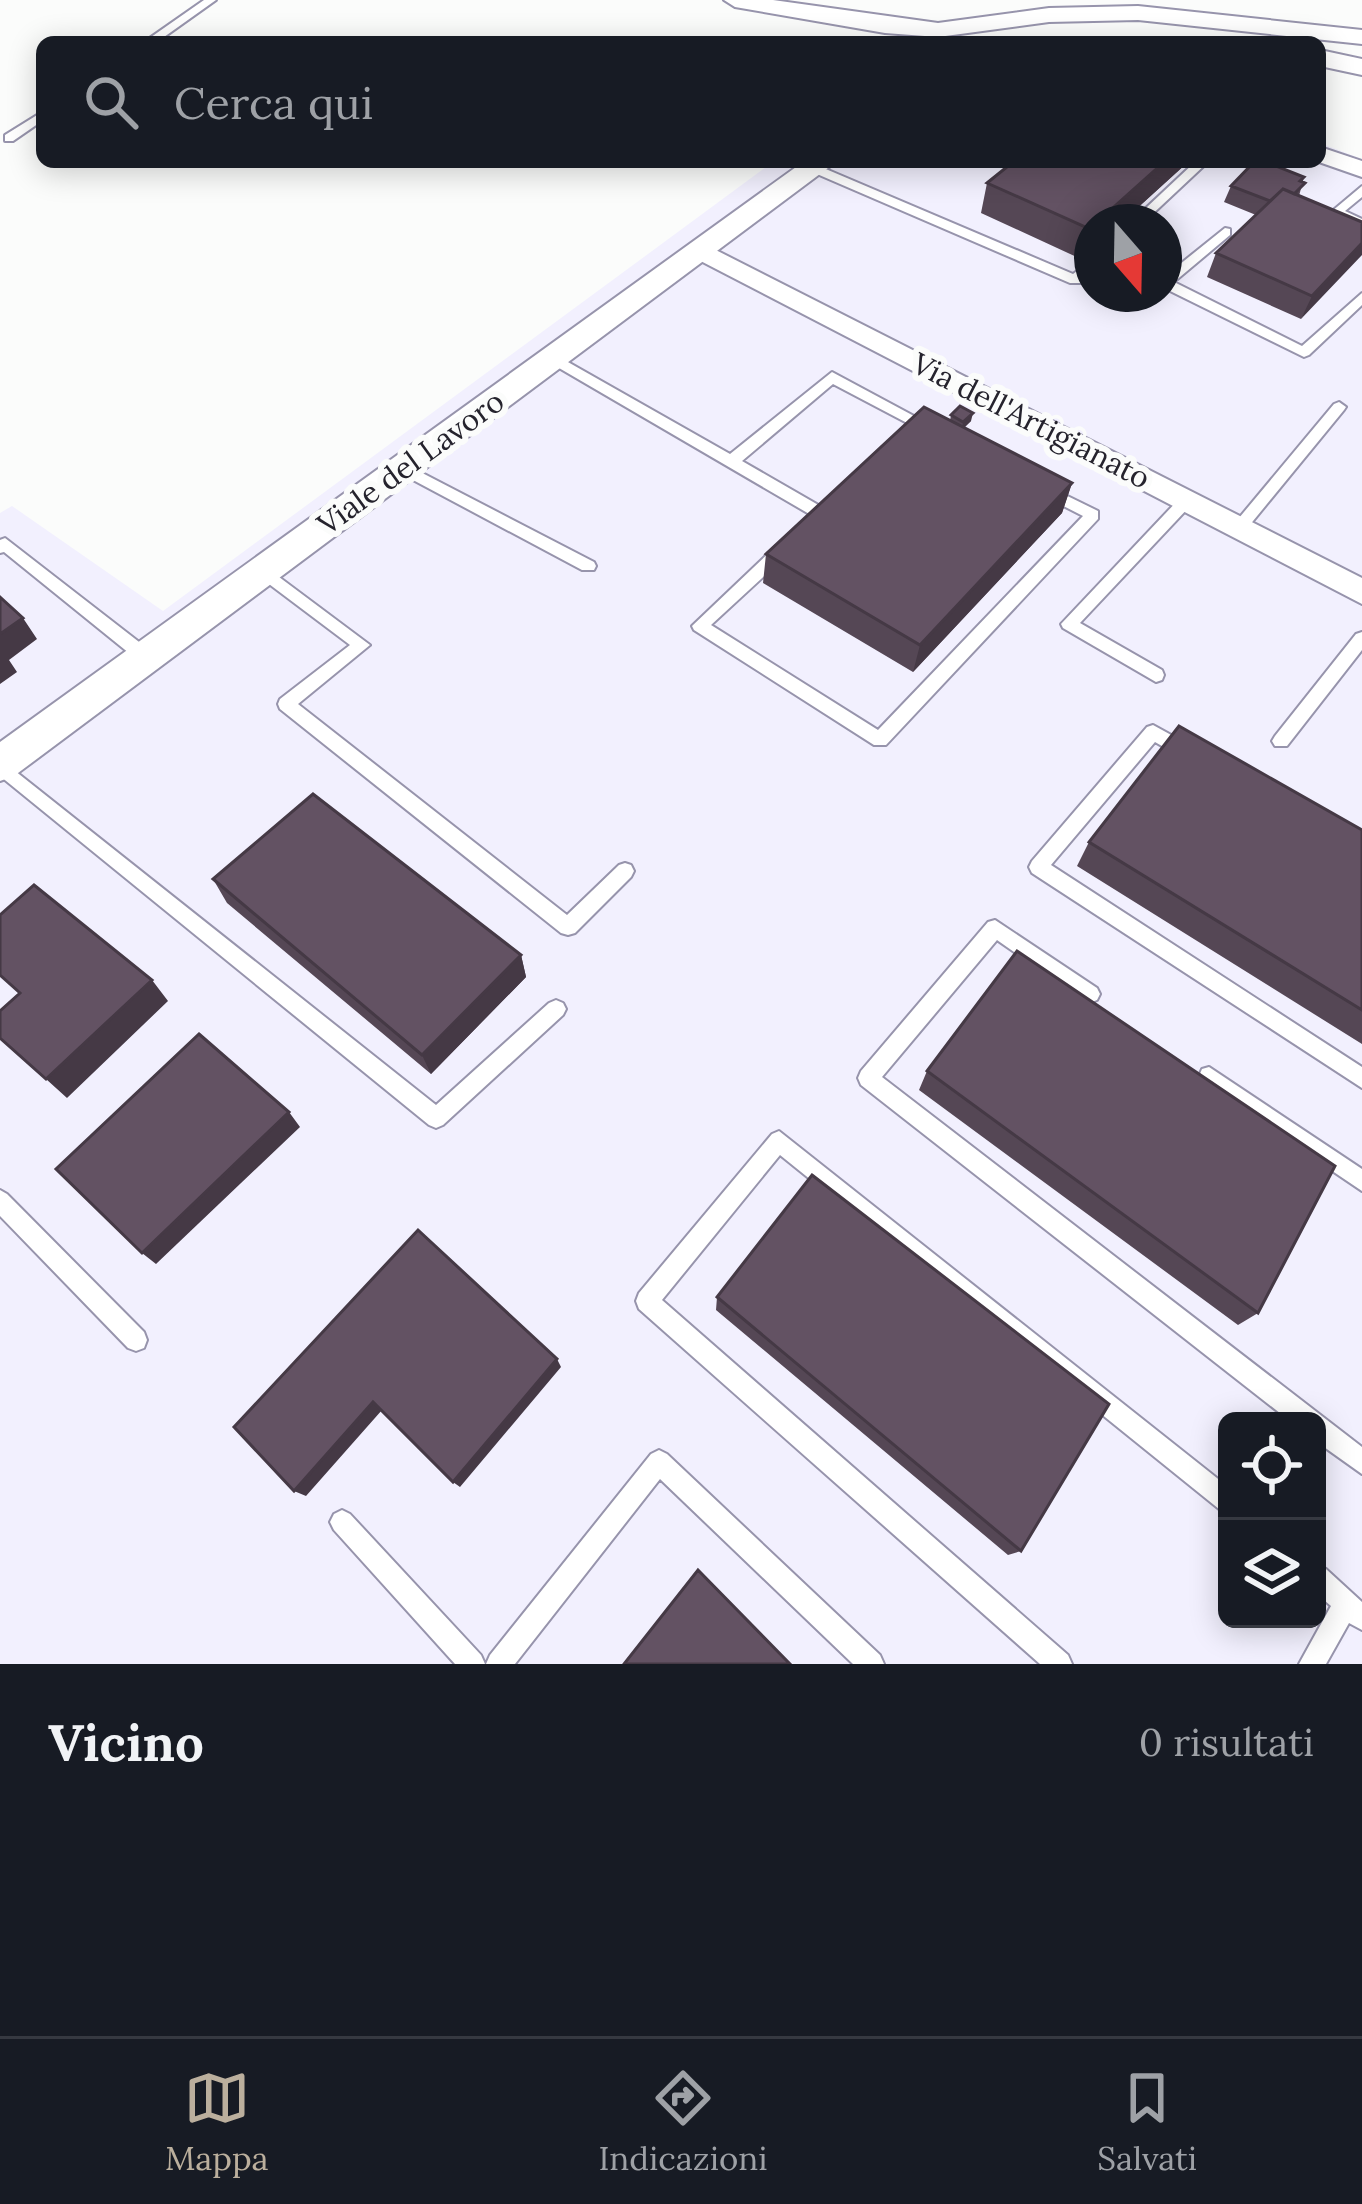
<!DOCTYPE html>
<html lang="it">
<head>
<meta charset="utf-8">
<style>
	:root { --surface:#171b24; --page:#242831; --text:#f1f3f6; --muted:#9ea1a6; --line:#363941; --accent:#bbaf9d }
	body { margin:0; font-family:Lora,serif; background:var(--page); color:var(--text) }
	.controls { position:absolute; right:36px; bottom:36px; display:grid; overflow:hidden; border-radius:18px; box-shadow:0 6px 30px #0003 }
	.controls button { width:108px; height:108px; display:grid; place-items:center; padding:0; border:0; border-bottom:3px solid var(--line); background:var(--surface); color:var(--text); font:60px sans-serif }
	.compass { position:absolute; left:1074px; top:204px; width:108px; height:108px; border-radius:50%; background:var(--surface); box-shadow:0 6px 30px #0003; rotate:160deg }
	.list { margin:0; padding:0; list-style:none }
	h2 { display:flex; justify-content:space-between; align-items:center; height:156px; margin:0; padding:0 48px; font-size:51px }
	h2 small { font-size:39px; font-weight:400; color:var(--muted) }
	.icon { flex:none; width:66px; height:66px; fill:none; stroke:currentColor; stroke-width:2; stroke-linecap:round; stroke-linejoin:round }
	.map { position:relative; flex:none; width:1362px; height:1664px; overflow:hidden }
	.search { position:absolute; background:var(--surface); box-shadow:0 6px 30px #0003; left:36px; right:36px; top:36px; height:132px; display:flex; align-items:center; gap:30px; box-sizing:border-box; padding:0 42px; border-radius:18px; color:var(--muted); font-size:45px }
	.sheet { height:372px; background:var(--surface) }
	nav { display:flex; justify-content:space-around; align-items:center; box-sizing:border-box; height:168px; border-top:3px solid var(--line); background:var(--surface); font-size:33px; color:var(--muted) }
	nav a { display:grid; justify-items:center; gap:6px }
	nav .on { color:var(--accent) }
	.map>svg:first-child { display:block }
</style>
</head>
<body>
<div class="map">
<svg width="1362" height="1664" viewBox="0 0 1362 1664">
	<rect width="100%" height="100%" fill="#fbfcfb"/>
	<!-- built -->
	<path fill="#f2f0fe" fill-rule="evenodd" d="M1320,143L1362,159V1664H0V513L12,506L163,611L773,162H1320ZM1092,222H1164V294H1092ZM1227,1421H1317V1619H1227Z"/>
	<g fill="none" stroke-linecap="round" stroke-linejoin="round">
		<!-- service casing -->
		<g stroke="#9794ac" stroke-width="4">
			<path id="service" d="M204,0H216L157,42H144Z
				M42,112V121L13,141H5V135Z
				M1195,162H1208L1144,222H1131Z
				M814,164L1073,274L1092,260V271L1080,283H1070L810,171L808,168Z
				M1362,186V197L1345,211L1362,219V228L1331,212Z
				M1225,228L1230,229V235L1174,282L1302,346L1362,293V305L1309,355L1304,357L1164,288V277Z
				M552,353L730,454L832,372L940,430L938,434H928L833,384L742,461L827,510V518L812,529L804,523L811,515L547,361L545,358Z
				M1339,402L1346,407L1344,410L1244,532H1234L1231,528L1234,524L1334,404Z
				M403,463L594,562L596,566L594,570H582L398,472V464Z
				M1047,486L1098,511V519L886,745H874L694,630L692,626L776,546H788L790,550L788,554L711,625L878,730L1083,516L1042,495V487Z
				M1186,496L1194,501L1191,505L1080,623L1162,670L1164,675L1162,680L1156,682L1063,628L1061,624L1181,497Z
				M5,538L152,652L154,657L152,662H140L4,552L0,553V540Z
				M263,565L370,645L298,704L567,915L619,865L625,863L631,865L634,871L631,877L575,933L568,935L561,933L280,709L278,704L280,699L350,645L257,575L255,571L257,567Z
				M1362,632V650L1287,746H1275L1272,741L1275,736L1356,634Z
				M1153,725L1193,747L1196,752L1193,757H1181L1155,742L1051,865L1362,1067V1088L1032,873L1029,867L1032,861L1147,727Z
				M0,759L436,1105L549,1003L556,1000L563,1003L566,1009L563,1015L443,1125L436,1128L429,1125L0,776Z
				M995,920L1097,988L1100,994L1097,1000L1090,1003L1083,1000L997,940L882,1077L1362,1447V1474L1317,1442V1421H1290L861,1085L858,1078L861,1071L988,922Z
				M1209,1067L1362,1169V1191L1202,1083L1199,1076L1202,1069Z
				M779,1131L1227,1486V1513L1219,1509L780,1155L662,1300L1068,1655L1072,1664H1040L639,1309L636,1301L639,1293L772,1134Z
				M0,1190L7,1194L144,1332L147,1340L144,1348L136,1351L128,1348L0,1216Z
				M659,1450L667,1454L880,1655L884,1664H853L660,1479L515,1664H486L490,1655L651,1454Z
				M342,1510L350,1514L481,1655L485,1664H455L334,1530L330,1522L334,1514Z
				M1317,1566L1326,1569L1362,1602V1630L1349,1623L1326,1664H1299L1331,1606L1317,1594Z"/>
		</g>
		<!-- minor casing -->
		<g stroke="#9794ac" stroke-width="4">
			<path id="minor" d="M724,0H773L938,23L1049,8L1138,6L1362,30V44L1138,20L1049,22L938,37L885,33L735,7Z
				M1320,147L1362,161V177L1319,162Z
				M700,242L1362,578V604L691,256L687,250Z"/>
		</g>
		<!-- tertiary casing -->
		<g stroke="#9794ac" stroke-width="4">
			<path id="tertiary" d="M1320,50L1362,59V75L1320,66Z
				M803,162H836L14,776L0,781V742Z"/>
		</g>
		<!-- service -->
		<use href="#service" fill="#fff" fill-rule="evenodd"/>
		<!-- minor -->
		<use href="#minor" fill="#fff" fill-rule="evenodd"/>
		<!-- tertiary -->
		<use href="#tertiary" fill="#fff" fill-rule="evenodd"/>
	</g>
	<!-- wall -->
	<path fill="#554755" d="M1188,162L1122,222H1092V249L1081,259L981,213L987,183Z
		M1304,177L1299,196L1362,222L1301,319L1207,277L1216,253L1256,215L1224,202L1231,186Z
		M951,415L971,421L963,428L1072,483L1062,513L913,672L763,583L766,554L950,421Z
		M1362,830V1044L1077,866L1089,842Z
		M213,879L521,955L526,977L431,1074L227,903Z
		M927,1071L1258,1313L1238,1325L919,1090Z
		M717,1297L1021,1551L1008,1555L716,1310Z"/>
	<!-- shaded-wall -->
	<path fill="#453945" d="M1164,162H1188L1122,222H1097Z
		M1092,226V249L1081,259L1090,229Z
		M1362,243V255L1301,319L1312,296Z
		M973,413L971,421L962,430L963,422Z
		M1072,483L1062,513L913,672L920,645Z
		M23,618L37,639L9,660L17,672L0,684V634Z
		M521,955L526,977L431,1074L422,1055Z
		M152,980L168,1001L67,1098L46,1079Z
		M289,1112L300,1127L156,1264L142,1253Z
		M557,1359L561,1367L460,1487L453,1482Z
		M373,1402L382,1410L306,1496L294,1491Z"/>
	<!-- building -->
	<path fill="#635263" stroke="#453945" stroke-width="3" d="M1013,162H1164L1097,222H1092V226L1090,229L987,183Z
		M1254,162H1266L1304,177L1300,181L1305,183L1294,194L1283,189L1270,201L1231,186Z
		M1283,189L1362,222V243L1312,296L1216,253Z
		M960,406L973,413L963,422L951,415Z
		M924,407L1072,483L920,645L766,554Z
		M0,597L23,618L0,634Z
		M1179,726L1362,830V1010L1089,842Z
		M313,794L521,955L422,1055L213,879Z
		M34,885L152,980L46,1079L0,1038V1011L20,993L0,975V915Z
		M1017,951L1335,1166L1258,1313L927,1071Z
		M199,1034L289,1112L142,1253L56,1169Z
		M812,1175L1109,1404L1021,1551L717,1297Z
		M418,1230L557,1359L453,1482L373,1402L294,1491L234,1427Z
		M698,1570L790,1664H624Z"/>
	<g text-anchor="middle" stroke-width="12" stroke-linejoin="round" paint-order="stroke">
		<!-- street labels -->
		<g font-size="30" fill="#25232d" stroke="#fbfcfb">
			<text transform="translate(1031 421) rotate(27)" y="10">Via dell'Artigianato</text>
			<text transform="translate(411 463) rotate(-36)" y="10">Viale del Lavoro</text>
		</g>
	</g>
</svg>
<div class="controls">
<button><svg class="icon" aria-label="locate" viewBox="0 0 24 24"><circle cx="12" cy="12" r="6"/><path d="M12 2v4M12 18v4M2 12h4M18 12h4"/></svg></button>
<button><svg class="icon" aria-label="layers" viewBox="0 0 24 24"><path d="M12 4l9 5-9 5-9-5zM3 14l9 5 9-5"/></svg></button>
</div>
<svg class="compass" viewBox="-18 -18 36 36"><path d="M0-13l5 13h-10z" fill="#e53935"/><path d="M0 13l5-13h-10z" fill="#9ea1a6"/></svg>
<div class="search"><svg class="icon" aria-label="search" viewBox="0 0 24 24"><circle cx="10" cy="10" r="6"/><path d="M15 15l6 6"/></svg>Cerca qui</div>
</div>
<section class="sheet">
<h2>Vicino<small>0 risultati</small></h2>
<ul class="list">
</ul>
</section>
<nav>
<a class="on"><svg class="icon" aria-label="map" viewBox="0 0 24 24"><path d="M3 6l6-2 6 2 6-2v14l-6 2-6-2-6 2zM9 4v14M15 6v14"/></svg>Mappa</a>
<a><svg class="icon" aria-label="directions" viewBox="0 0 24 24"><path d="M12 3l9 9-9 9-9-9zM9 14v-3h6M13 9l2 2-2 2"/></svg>Indicazioni</a>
<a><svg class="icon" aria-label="saved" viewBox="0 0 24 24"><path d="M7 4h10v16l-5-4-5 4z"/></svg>Salvati</a>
</nav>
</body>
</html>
